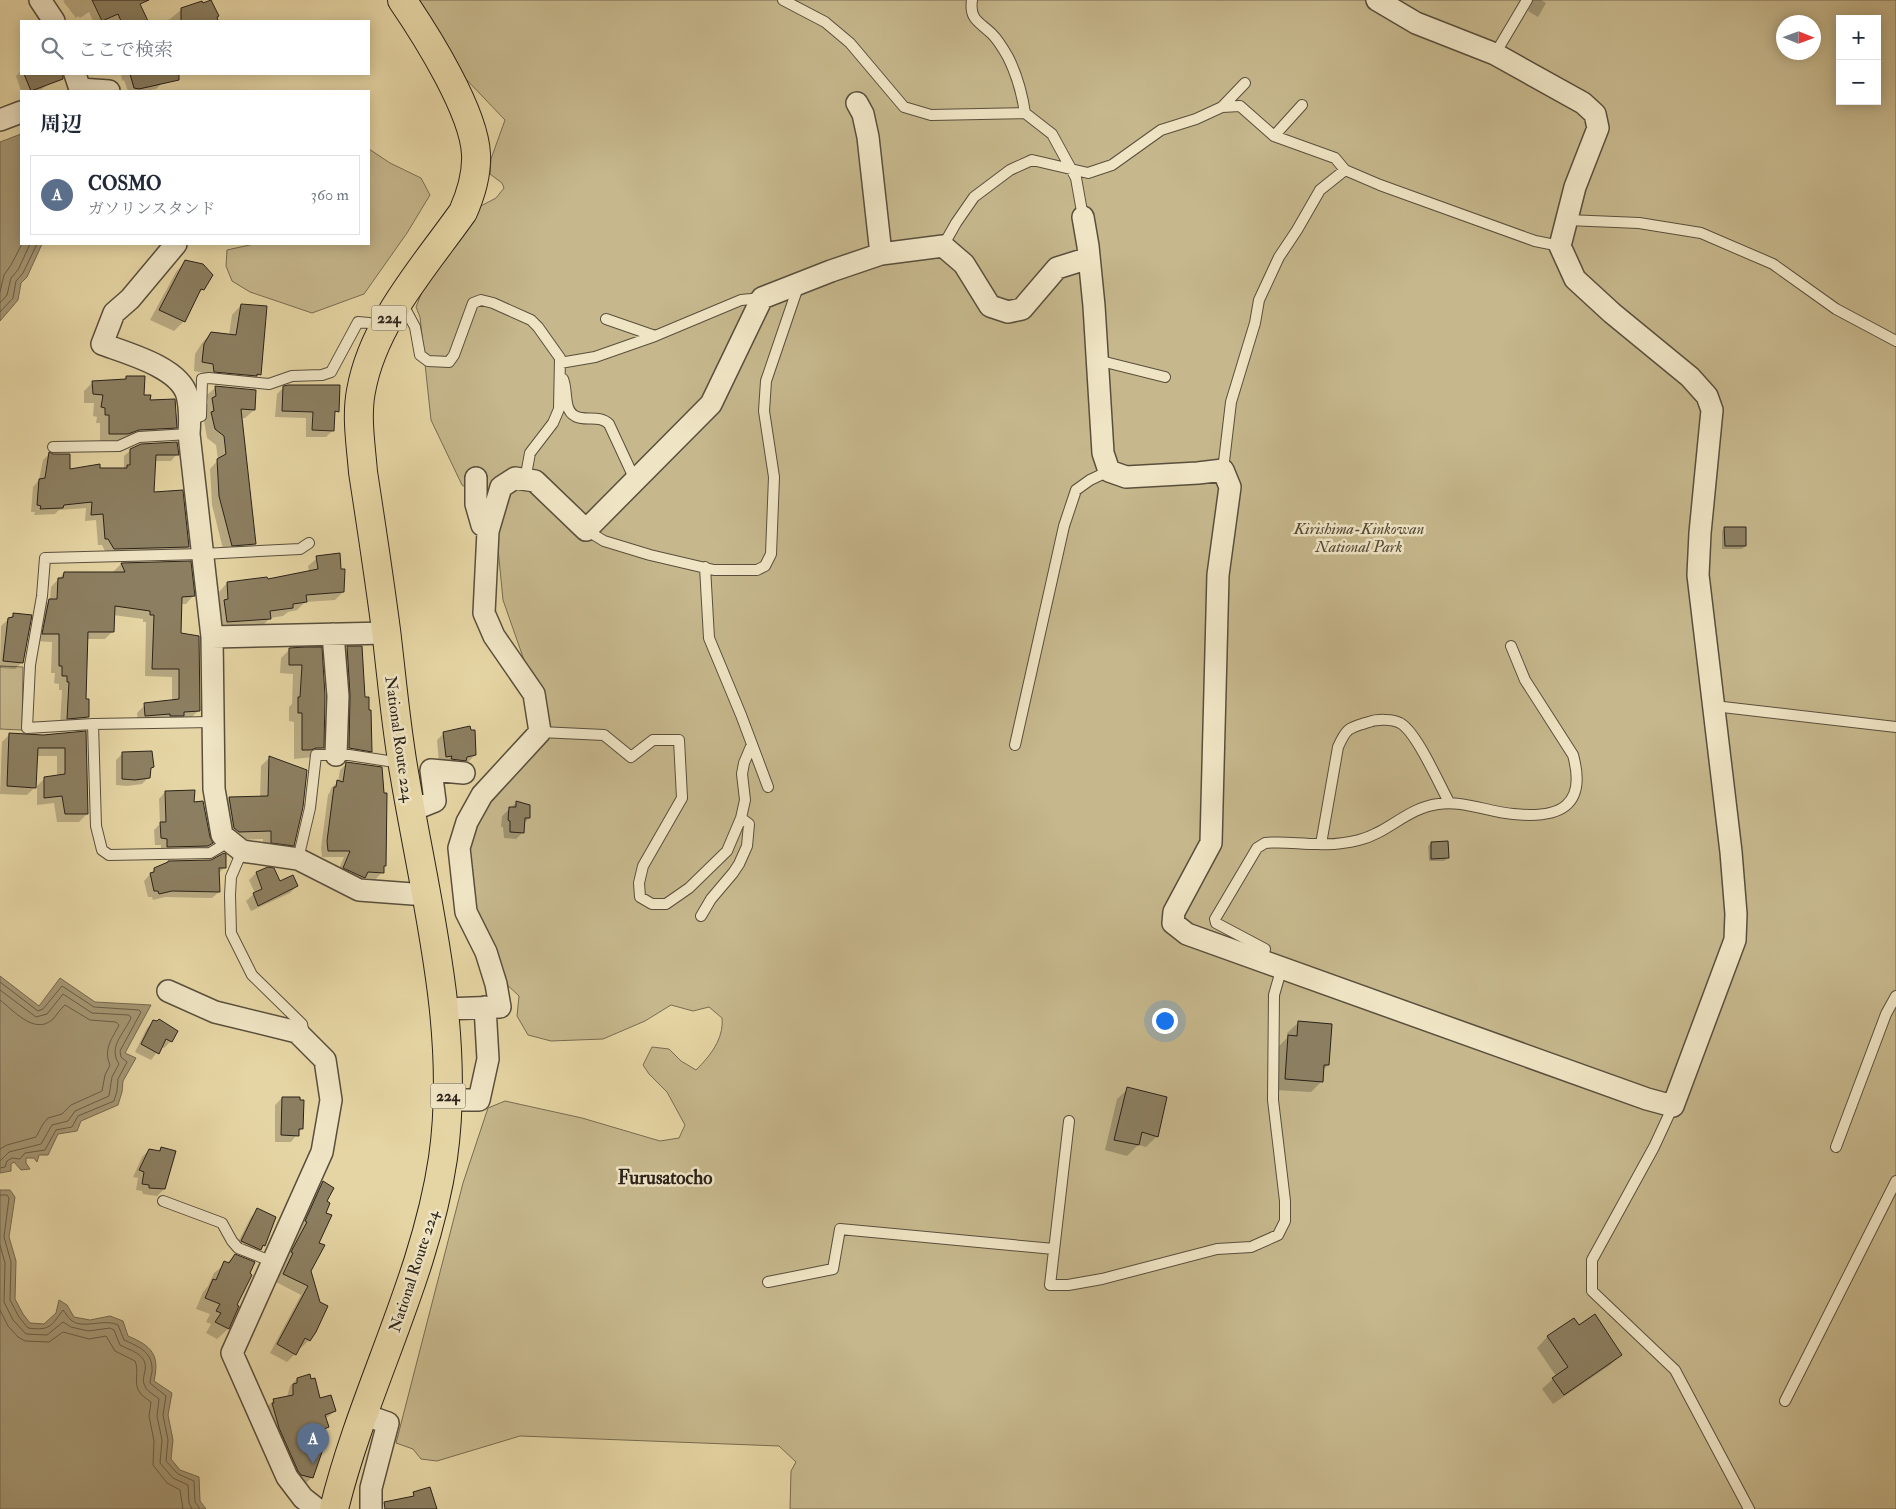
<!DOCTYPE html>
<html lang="ja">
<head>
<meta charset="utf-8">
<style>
	:root { --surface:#fff; --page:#f6f6f7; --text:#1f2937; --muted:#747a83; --line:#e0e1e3; --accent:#8f2418 }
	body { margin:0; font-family:"IM FELL Double Pica","Noto Serif JP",serif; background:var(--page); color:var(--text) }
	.controls { position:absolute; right:15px; top:15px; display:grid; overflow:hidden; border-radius:0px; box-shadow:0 2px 12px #0003 }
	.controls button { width:45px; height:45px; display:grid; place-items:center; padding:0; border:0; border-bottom:1px solid var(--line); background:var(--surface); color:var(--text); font:25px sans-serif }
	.compass { position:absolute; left:1776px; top:15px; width:45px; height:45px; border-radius:50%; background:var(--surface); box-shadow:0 2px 12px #0003; rotate:91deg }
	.you { position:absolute; left:1164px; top:1020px; width:18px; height:18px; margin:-12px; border:4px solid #fff; border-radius:50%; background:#1a73e8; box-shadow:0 0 0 8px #1a73e833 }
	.badge { display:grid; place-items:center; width:32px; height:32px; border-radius:50%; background:var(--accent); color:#fff; font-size:16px; font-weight:700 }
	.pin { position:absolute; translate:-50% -41px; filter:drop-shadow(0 1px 2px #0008) }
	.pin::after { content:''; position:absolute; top:26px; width:18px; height:15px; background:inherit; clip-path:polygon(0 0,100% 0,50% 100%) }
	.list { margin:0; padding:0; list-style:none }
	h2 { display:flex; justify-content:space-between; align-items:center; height:65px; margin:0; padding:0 20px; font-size:21px }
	h2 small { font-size:16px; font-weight:400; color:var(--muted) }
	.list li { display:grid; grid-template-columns:32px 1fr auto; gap:15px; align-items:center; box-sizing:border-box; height:80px; margin:0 10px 10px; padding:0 10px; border:1px solid var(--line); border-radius:0px }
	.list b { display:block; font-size:19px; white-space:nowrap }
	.list p { margin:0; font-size:16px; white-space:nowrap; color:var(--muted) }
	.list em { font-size:16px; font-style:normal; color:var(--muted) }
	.icon { flex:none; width:28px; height:28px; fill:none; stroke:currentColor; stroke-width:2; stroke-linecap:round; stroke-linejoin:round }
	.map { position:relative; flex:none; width:1896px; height:1509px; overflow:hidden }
	.search { position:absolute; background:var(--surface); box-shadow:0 2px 12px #0003; left:20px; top:20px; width:350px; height:55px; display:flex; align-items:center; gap:12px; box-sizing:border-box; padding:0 18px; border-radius:0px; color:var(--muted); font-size:19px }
	.panel { position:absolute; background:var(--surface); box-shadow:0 2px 12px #0003; left:20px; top:90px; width:350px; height:155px; border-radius:0px }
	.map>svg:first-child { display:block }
</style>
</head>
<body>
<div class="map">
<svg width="1896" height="1509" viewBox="0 0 1896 1509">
	<rect width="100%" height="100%" fill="#e6d5a4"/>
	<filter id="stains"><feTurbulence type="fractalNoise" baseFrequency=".004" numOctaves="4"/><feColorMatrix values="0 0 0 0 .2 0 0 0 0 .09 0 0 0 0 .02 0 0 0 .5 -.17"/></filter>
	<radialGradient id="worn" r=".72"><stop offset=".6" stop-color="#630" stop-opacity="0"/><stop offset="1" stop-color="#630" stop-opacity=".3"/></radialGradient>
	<!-- green -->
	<path fill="#c6b78c" stroke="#786c52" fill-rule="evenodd" d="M418,0H1896V1509H790L791,1471L796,1462L779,1446L520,1436L437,1461L421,1459L413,1449L396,1443L463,1183L488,1108L505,1101L582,1118L660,1141L679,1138L685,1125L667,1092L649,1074L643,1065L652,1047L669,1049L681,1061L696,1070C710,1056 724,1039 722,1018L709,1007L693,1011L671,1005L645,1021L603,1039L551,1041L528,1035L517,1016L519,996L502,980L469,905L470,835L478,811L538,743L539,688L524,660L503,600L497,538L505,511L462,485L431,420L420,317L416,307L424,287L477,208L496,198L504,188L502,183L490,174L491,159L505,120L464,77ZM1840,19H1877V101H1840ZM1784,22H1814V52H1784Z
		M369,149L390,163L421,178L430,195L407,233L364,294L312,313L250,292L232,281L226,266L227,250L254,244H369Z
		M0,666L23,667L22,730L0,729Z"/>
	<!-- water -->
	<path fill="#a69875" stroke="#746950" d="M21,134V244H42L27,277L21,283L18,300L0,321V142Z
		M0,976L39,1006L60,978L95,1002L151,1005L125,1053L136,1058L123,1081L122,1092L118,1105L81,1121L77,1131L58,1134L48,1155H39L37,1162L34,1158H26V1163L30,1169L21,1170L14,1162L11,1164V1171L0,1173Z
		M0,1190H10L15,1197L9,1237L16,1261L15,1299L23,1314L30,1323L44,1324L56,1313L59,1300L67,1305L74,1317L90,1320L110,1316L123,1321L128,1336C152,1346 160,1355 154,1381L172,1393L168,1415L173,1440L171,1459L180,1470L199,1477L200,1501L206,1509H0Z"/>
	<!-- shadow -->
	<path fill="#0003" d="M65,0H137L147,21H93L89,12L80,18L78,16L76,18L63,1Z
		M1533,0H1541L1546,3L1538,17L1528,11Z
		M182,9L215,17L217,21H165L170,19Z
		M21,71V74H46L50,83L39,91H21L16,76Z
		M121,74H160L162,83L156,89L146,91H128L124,80L122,81Z
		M185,262L203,289L197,295L184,321L174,331L150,320L176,272Z
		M241,305L260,374L251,383L205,381L204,373L194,371L195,354L202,343L211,333L229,335L232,315Z
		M126,378L176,427L166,436L118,443L100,442V423H96L97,417L93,416L94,403H84V391L93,382L123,381Z
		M216,387L254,410L245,418H241L254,544L246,552L224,553L212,505L210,469L218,460L216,445L207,438L204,421L206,419L204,407L208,403L207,395Z
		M284,387L337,411L333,415V430L326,437H306V418L275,417L277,394Z
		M131,450L177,454L171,461H154L153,494L188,547L181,554L107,555L102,545H98L96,520L85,521L86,508L59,510L55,514L34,515L35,512H31L33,487L39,480L43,460L49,454L69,471L124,470V456Z
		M1725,528L1745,546L1742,549H1722V531Z
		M317,558L340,570L343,592L335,600L305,602L297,610L288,612L283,616L270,618L261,627L219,630L216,609L220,606L219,592L227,583L267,580L309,572L308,566Z
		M190,562L193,596L186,604H181L180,634L199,710L191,718L138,723L137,713L145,705L172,701V677L145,676L146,622H143V619L113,615V631L105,639H87L85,700L88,717L80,725L60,726L62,690H59V684L54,683L55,673H51L52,642L35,641L41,608L50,600L51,587L64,573H114L113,572L121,564Z
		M14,614L22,662L15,669L0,668L1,626Z
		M360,647L370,751L364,758L342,755L340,655L347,648Z
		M320,648L322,748L313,757L294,759V722L289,721V707L292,704L293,674L280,673L281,658L290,649Z
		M85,733L87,814L79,822H57L54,803L37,805V786L45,778L57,777V756H36L35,787L27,795L0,794L2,742L10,734L27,736Z
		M444,733L475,755L468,762L439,763L437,740Z
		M123,753L149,769V777L142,784L127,786L116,785V760Z
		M269,758L293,845L284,854L263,851V839L230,840L221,806L229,798L260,797L261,766Z
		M347,763L383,794L382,872L376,879L363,878L357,884L337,874L344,857H322L321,848L328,795L330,792L331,788L338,782L340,770Z
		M165,792L193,804L212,843L205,849L161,853V845H155L154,830L160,824L159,799Z
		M516,803L529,818L523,824V832L516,839L504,838L503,827H501L502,816Z
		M1431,843L1448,858L1444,861H1429L1428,846Z
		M210,861L224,868L218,874L219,892L212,898L165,897L153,900L152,897H148L144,881L155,869Z
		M268,869L279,882L297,886L290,893L251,911L246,901L255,893L249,880L256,873Z
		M154,1021L171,1041L164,1048L161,1047L151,1060L135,1052L147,1028Z
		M1298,1023L1328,1065L1323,1070L1322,1081L1311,1092L1275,1090L1278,1047L1287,1038V1033Z
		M1128,1089L1157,1136L1146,1147L1138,1145L1127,1156L1105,1150L1117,1099Z
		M282,1098L302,1128L291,1142H275V1105Z
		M161,1148L164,1189L157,1196L143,1194L142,1191L136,1190L138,1178L133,1177L142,1157L149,1150L157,1152Z
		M323,1183L325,1201L324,1213L310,1271L309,1340L301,1348L299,1347L295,1354L287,1362L270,1353L301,1295L276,1282L286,1261L284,1260L285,1257L300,1231L297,1230L315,1191Z
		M258,1210L264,1245L253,1256L235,1248L251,1217Z
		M235,1256L236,1306L238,1307L228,1329L217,1339L206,1333L211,1324L206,1322L210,1314L196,1309L203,1292L208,1286L214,1273Z
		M1573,1319L1578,1327L1620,1355L1610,1365L1553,1404L1542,1389L1556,1376L1537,1348L1547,1337Z
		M297,1379L319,1400L335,1411L325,1419L328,1426L322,1432L312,1477L305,1484L294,1482L267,1407L274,1400L287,1397L290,1386Z"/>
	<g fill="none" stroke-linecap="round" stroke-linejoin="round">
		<!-- shore -->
		<path stroke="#685d47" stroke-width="1" d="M0,292L4,275L11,265L22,244
			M0,303L7,295L11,278L18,270L30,244
			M0,312L13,298L16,281L23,273L37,244
			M0,982L38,1011L43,1009L62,986L94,1007L139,1010L141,1012L120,1051L121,1057L127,1062L118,1079L117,1091L114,1101L78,1116L72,1127L56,1130L45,1150L25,1153L20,1159L12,1158L7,1161L5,1167L0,1168
			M0,990L36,1017L47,1014L63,994L92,1013L129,1015L131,1018C123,1035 108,1047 119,1064L112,1077L109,1096L75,1111L68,1121L52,1125L41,1144L9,1152L0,1161
			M0,1000C13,1010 34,1035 52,1020C57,1015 60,1009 65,1005L90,1020L116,1022L119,1025C112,1039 103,1049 110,1065L105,1075L102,1091L71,1105L62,1114L48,1118L43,1124L36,1137L7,1145L0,1149
			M0,1195H7L9,1198L4,1237L11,1262L10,1300L19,1317L28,1328C50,1331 51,1326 63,1310C66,1313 67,1317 71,1320C82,1330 104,1318 118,1325L124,1340C137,1346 151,1351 152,1367C153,1372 150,1378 150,1383L166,1396L163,1415L168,1440L166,1461L178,1474L194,1481L195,1502L200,1509
			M0,1245L5,1263L4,1302L13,1320L26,1334L47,1335L63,1322L71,1327L88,1331L110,1328L114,1330L120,1345C131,1351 148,1354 145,1371C144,1376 142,1381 145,1386C147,1392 155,1395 159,1399L157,1416L162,1440L160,1463L173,1478L188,1485L189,1503L192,1509
			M0,1310L8,1326L18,1337L25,1341L49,1342L63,1332L89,1339L106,1336L115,1351L135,1361C140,1372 132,1384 141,1394C144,1397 148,1400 151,1402L149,1416L154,1441L153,1465L167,1483L180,1490L183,1509"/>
	</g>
	<!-- building -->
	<path fill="#8c7f61" stroke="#2a2219" d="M92,0H149L140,4L148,21H121L118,14L102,21Z
		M211,0L219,16L217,17L218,21H181V8L202,1L203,3Z
		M24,74H63V79L31,91Z
		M130,74H179V80L139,89L134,88Z
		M185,260L203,264L213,275L204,290L201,289L185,322L159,310Z
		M241,304L267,306L261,375L257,374V376L214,372L213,364L202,362L204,344L211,332L236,335Z
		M126,376H145L144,395H151L150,400L175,399L177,428L139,430L128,434H109V415H105V408L101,407L103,395L93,394L92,381L126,379Z
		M288,385H340L339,412L335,411L334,431L312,430L313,412L282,411L283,386Z
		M215,386L256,390L255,410L241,409L256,544L232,546L219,496L217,459L226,454L224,436L215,429L211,412L214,411L212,398L216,396Z
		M177,442L179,455H156L154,492L183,490L189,547L114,549L108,539H105L103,514L91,515L92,502L64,505L63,508L40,509L41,506L37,505L39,479L45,478L49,452L53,454H70V469L100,464V468H127V465H130V449L141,444Z
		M1724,527H1746V546H1725Z
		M340,553L341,569H345L344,592L306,595L307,602L293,604V608L270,611L271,619L227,622L224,600L228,599L227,582L267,577L268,579L318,569L316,556Z
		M191,561L195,596L182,597L181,633L199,636L200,711L184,712V716H170V714L145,716L144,703L179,699V669H152L154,615H150V611L115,606L114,632H88L86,699H89V717L67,719L69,682H67V676H62V666H59V634H42L49,599H57L58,578H63L64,572H125L121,563Z
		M13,613L32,615L23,663L3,661L8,618L13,617Z
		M347,646H362L365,697H369V710H371L372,752L349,748L350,695Z
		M306,647H322L325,696L324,748H316L311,750H302V713H298V697H300L302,665H289V648Z
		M470,726L471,730H475L476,755L467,757L466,761L451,759L452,756L446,757L443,732Z
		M86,731L88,814H65L62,796L44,798V777L65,774V748H38L36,788L7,786L9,733L43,735Z
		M152,751L154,767L151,768L150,778L135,780L122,779V752Z
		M269,756L307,770L303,807L294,846L271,843V831L239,832L234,828L229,797L268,796Z
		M346,762L382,767L384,793H387L386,866H384V873L368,872L365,878L343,868L350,851H328L327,841L334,787H336L337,780L343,782Z
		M195,790L194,802L203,801L210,837L213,843L208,846L167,847V839L161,838L160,822H166L165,791Z
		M516,801L530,805V818H525L524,833L510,832V821L508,820L509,807H516Z
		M1448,841L1449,858L1431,859V842Z
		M224,853L226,854V868H219L220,892L172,891L159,894L158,891H154L150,873L154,872V868L168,862V861L211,860Z
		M268,867L274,868L280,881L293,875L298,886L258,906L253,893L262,889L256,872Z
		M159,1019L178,1031L172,1042L166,1039L159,1054L141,1044L153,1020L157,1021Z
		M1298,1021L1332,1024L1329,1065H1324L1323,1082L1285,1079L1288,1035L1297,1036Z
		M1127,1087L1167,1097L1158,1137L1142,1132L1139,1145L1114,1140Z
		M282,1097H300V1100H304L303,1129H299V1136L281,1135Z
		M161,1147L176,1151L165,1189L149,1188V1185L142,1184L144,1172L139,1170L149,1149L160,1151Z
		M323,1181L334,1188L327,1201L330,1203L326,1213L332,1215L319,1243L325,1245L311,1271L320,1302L328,1306L316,1332L310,1341L305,1338L296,1355L277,1344L308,1286L283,1274L293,1253L291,1252L293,1248L307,1222L305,1221Z
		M257,1208L276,1217L265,1246L263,1245L261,1250L241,1241Z
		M235,1254L255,1262L250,1273L252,1275L237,1305L239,1306L229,1329L215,1322L221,1313L216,1311L220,1304L205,1298L213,1279L216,1280L224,1261L229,1263Z
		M1595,1314L1622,1355L1564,1395L1552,1378L1568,1367L1547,1336L1574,1318L1579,1325Z
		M310,1374L311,1379L315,1378L320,1398L331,1395L336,1411L325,1415L329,1427L324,1429L322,1452L313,1478L301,1475L298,1471L279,1428L272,1403H274L273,1399L293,1395V1384L297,1383V1378Z
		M430,1487L437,1509H385L384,1502L414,1496L413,1492Z"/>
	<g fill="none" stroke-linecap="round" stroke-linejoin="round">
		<!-- lane casing -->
		<g stroke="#594f3c" stroke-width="12">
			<path id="lane" d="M783,0L825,22L850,43L904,107L931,115L1025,113L1052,134L1076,178L1083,217
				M972,0C969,20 980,22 992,34C998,40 1004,50 1008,57C1017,75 1022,93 1025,113
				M1495,54L1527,0
				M1222,107L1245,83
				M1274,136L1302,105
				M1567,220L1639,223L1701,233L1773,264L1836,309L1896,341
				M943,246L956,223L974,197L1010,170L1032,160L1088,173L1112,165L1161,130L1196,119L1222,107L1240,106L1274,136L1335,158L1345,170
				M401,301L415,327L420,355L428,361L449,362L454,355L473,303L481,300L493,303L531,320L538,327L560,358L559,409L553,423L530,453L525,480
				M606,319L655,336
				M1097,360L1165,377
				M560,363L595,357L655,336L741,300L762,298
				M563,379C568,390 563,410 575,416C585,422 599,414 609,424L635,480
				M190,420L201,416L202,379L209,378L269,384L292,376L322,375L331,372L358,322L369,323L383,327
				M53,447L119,446L139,437L189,434
				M1223,470L1231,402L1255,323L1259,300L1279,257L1297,230L1320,190L1345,170L1380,185L1535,241L1560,246
				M586,530L604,541L650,555L714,570H757L765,566L771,554L774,477L764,411L766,381L799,284
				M705,567L709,638L741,715L768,787
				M1714,706L1896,727
				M213,722L93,724L96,826L102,850L109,855L210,853L230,841
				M93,724L27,728L30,665L42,596L45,558L202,554L300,549L309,543
				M540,732L604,735L631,757L653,740H679L682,798L643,866L639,883L640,897L652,904H666L689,888L727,851L741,818L745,800L742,774L744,763L752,744
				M1015,745L1064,526L1076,490L1090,480L1109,471
				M1321,844L1338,747C1347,727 1349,728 1369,722C1377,719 1393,719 1400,723C1416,731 1439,784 1449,802
				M242,851L231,877L230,895L231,933L252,975L302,1024L304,1034
				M298,859L310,808L316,755H349L401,763
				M701,916L711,899L733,873L739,864L747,846L749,824L741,818
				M1262,960L1265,949L1216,923L1215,919L1257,848L1265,843C1282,841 1300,844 1318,844C1331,845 1347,843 1359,840C1388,833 1407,808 1438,804C1463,800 1488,812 1513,814C1560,819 1587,806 1573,755L1525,680L1511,646
				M1673,1106L1654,1147L1592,1260V1291L1675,1370L1749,1509
				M1069,1121L1050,1285H1068L1102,1279L1217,1249L1251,1247L1278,1235L1285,1221V1201L1273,1100L1274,995L1282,967
				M1836,1147L1886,1014L1896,996
				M163,1201L222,1223L232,1241L238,1248L273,1262
				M768,1282L833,1269L840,1229L1054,1249
				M1785,1401L1896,1181"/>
		</g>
		<!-- street casing -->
		<g stroke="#594f3c" stroke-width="24">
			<path id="street" d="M40,0L54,21
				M75,74L80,89L109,91
				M857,103L863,114L868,137L881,254
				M0,120L21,112
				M1083,217L1088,246L1094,306L1103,453L1109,471L1126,477L1198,473L1223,470L1230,487L1218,575L1211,843L1174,912L1173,923L1187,934L1647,1099L1673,1106L1735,940L1736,914L1731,852L1698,575L1700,533L1712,410L1707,396L1690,377L1612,313L1575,279L1560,246L1575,187L1598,128L1595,114L1583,103L1495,54L1416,23L1377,0
				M176,244L130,299L114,313L102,344C126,353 179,367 187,395C190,407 190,421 189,434L212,637L214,789L222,835L242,851L298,859L359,890L426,895
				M476,478V504L482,525L489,528
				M333,634L338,696L336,755
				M212,637L386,633
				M410,811L435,801L431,770L464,773
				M168,991L215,1012L297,1032L325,1060L331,1100L322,1152L232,1353L287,1477L303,1498L317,1509
				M445,1009L500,1007L496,984L486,952L466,912L459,848L467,822L482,795L540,732L534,694L494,636L484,613L488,531L501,487L515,478L535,481L586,530L711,404L762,298L831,271L881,254L943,246L964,264L990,306L1008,312L1022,309L1057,268L1089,258
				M448,1100H479L488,1059L485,1007
				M362,1414L388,1423L371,1488V1509"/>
		</g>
		<!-- highway casing -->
		<g stroke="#2a2219" stroke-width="30">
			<path id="highway" d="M334,1509C363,1390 425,1280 443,1158C461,1031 426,903 405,778C396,729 392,679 386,630C379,577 371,524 363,472C361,446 356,417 361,391C373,323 424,267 463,212C471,194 477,174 476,154C474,111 426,35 402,0"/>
		</g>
		<!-- lane -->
		<use href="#lane" stroke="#efe4c4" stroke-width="10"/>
		<!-- street -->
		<use href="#street" stroke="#efe4c4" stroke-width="21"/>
		<!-- highway -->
		<use href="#highway" stroke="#e6d5a4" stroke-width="28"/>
	</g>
	<g text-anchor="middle" stroke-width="5" stroke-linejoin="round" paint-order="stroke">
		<!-- shield labels -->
		<g fill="#efe4c4" stroke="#655c4c" stroke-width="1">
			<rect x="371.5" y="305.5" width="35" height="25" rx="4"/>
			<rect x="430.5" y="1083.5" width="35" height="25" rx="4"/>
		</g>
		<g font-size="15" font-weight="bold" fill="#2a2219">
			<text x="389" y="323">224</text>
			<text x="448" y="1101">224</text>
		</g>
		<!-- park labels -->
		<g font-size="16" font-style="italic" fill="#514736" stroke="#efe4c4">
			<text x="1359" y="534">Kirishima-Kinkowan<tspan x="1359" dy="18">National Park</tspan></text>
		</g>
		<!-- street labels -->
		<g font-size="16" fill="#2a2219" stroke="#efe4c4">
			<text transform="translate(400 739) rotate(82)" y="6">National Route 224</text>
			<text transform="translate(413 1271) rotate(-72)" y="6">National Route 224</text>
		</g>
		<!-- quarter labels -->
		<g font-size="19" font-weight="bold" fill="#2a2219" stroke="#efe4c4">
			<text x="665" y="1184">Furusatocho</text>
		</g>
	</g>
	<rect width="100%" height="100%" filter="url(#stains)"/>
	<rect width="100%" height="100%" fill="url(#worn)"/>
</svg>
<div class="controls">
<button>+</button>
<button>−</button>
</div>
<svg class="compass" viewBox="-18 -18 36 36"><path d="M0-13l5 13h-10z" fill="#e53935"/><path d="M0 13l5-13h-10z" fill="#747a83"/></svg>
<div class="you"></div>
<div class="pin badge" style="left:313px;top:1464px;background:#5c6f8a">A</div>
<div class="search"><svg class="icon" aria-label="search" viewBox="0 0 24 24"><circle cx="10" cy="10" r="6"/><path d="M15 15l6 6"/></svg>ここで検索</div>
<section class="panel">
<h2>周辺<small></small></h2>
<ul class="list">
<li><span class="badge" style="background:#5c6f8a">A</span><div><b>COSMO</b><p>ガソリンスタンド</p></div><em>360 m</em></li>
</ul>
</section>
</div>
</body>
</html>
